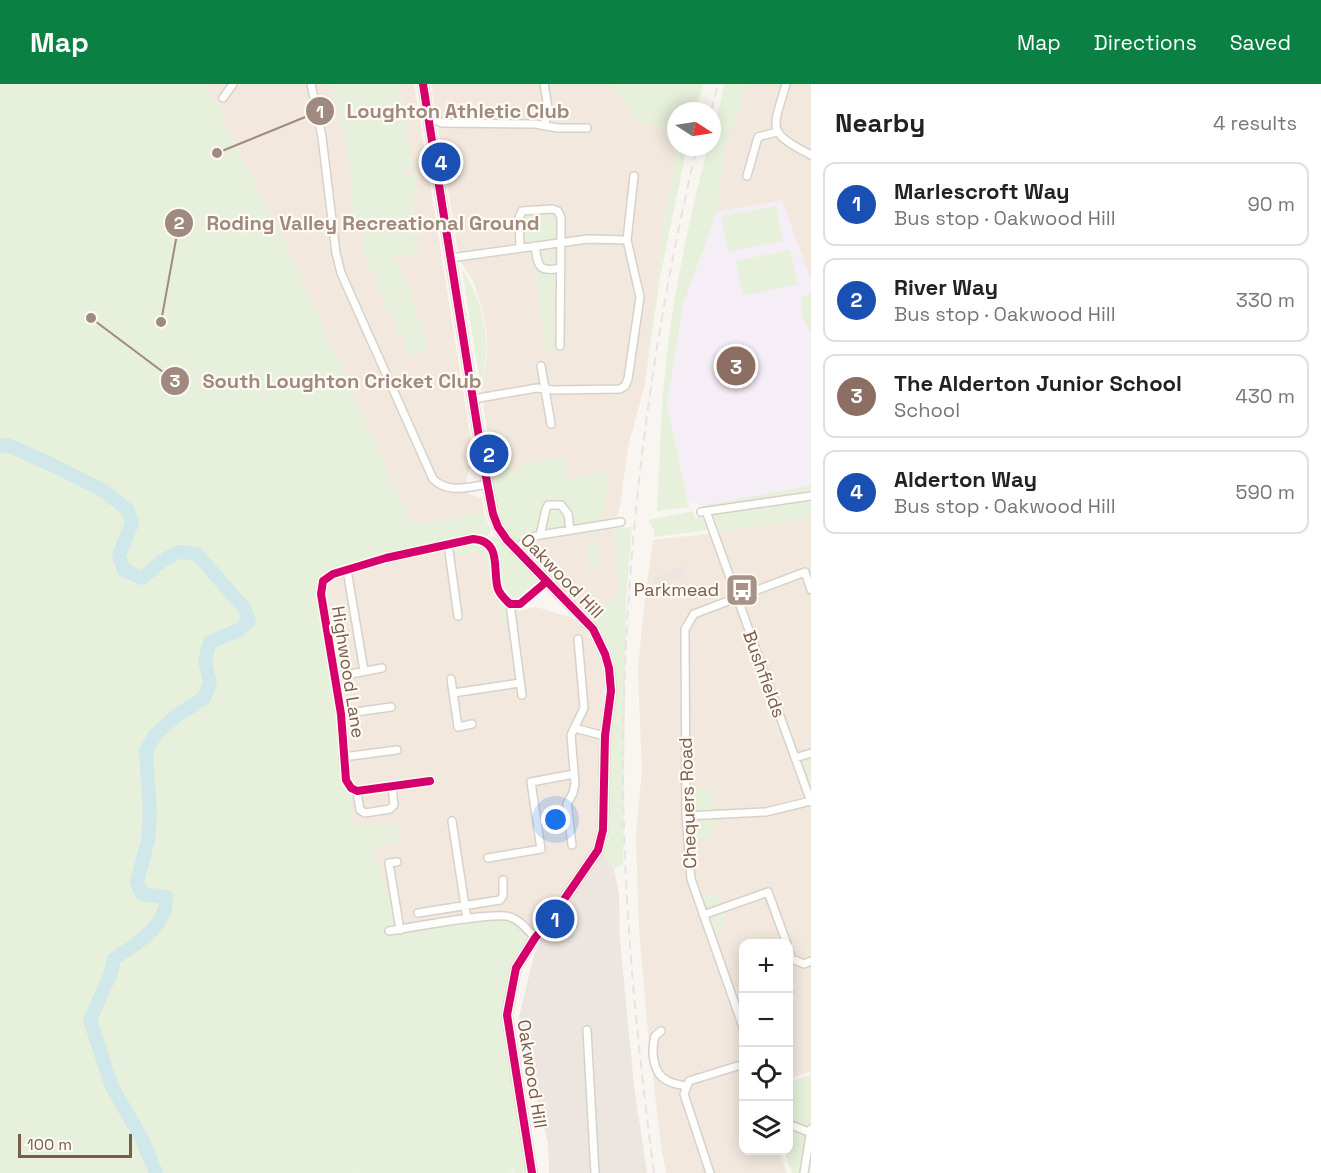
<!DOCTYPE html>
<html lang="en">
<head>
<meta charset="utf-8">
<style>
	:root { --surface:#fff; --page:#f2f2f2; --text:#222; --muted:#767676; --line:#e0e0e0; --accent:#0b8043 }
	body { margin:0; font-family:"Space Grotesk",sans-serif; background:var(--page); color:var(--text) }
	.controls { position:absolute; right:18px; bottom:18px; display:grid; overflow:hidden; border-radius:12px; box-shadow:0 3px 15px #0003 }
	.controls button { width:54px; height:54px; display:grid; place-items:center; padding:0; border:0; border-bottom:2px solid var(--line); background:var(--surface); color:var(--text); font:30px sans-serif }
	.compass { position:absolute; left:667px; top:18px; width:54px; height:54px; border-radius:50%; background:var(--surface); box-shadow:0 3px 15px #0003; rotate:102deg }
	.scale { position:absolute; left:18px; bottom:15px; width:114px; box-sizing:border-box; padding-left:6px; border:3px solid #7a5c4d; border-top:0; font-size:16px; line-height:21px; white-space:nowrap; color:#7a5c4d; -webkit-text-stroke:4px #fffaf3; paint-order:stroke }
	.you { position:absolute; left:556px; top:736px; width:21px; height:21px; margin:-15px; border:4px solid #fff; border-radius:50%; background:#1a73e8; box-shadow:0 0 0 9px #1a73e833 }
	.badge { display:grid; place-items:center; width:39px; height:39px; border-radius:50%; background:var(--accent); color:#fff; font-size:20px; font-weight:700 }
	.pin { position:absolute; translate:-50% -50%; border:3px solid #fff; box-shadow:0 2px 6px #0006 }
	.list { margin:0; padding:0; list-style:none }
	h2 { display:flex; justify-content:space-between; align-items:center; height:78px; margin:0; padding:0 24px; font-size:26px }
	h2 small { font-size:20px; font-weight:400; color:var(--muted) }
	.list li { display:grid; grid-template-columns:39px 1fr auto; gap:18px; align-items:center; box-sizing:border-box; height:84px; margin:0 12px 12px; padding:0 12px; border:2px solid var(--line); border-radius:12px }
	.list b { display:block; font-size:22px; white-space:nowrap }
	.list p { margin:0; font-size:20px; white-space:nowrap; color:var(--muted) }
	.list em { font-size:20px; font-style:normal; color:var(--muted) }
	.icon { flex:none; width:33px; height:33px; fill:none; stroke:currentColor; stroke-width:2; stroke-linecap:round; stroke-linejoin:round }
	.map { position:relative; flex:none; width:811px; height:1089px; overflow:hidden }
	header { display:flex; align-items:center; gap:36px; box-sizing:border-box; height:84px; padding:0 30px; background:var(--accent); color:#fff }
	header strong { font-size:28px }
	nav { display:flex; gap:33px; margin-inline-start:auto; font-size:21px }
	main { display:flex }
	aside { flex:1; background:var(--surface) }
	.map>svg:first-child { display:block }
</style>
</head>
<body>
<header>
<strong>Map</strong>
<nav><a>Map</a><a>Directions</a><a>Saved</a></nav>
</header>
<main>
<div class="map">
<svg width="811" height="1089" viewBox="0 0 811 1089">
	<rect width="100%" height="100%" fill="#f9f5f0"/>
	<!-- residential -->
	<path fill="#f2e8de" d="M205,0H414L474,375L466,396L469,410L482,414L484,429L411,440L292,173Z
		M431,0H612L638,37L676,47V63H678L663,145L645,299L628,363L620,422L613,445L618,494V516L582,525L525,469L513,450L505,443L483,321L485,318L483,308L480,305L487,274V249L481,222L474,199L461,178L458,167Z
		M748,0H811V197L782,117L717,128L726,60Z
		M811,434V987L789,995L788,860H744V1066L779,1067L787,1089H666L660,1054L648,948L639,844L636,753L642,685L638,587L643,530L653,456L715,449Z
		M483,458L503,514L518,527L536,523L570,533L582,542L598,568L602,584L604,601L600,649L603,707L598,766L535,854L400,846L383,800L376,773V763L354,741L322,510L326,498L334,491L386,474Z"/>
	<!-- industrial -->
	<path fill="#ede5e0" d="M682,481L686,491L674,496L667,503L658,507L653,494Z
		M598,766L614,784L619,810L620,857L634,1001L647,1089H549L548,1059L518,937L534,871L552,833Z"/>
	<!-- education -->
	<path fill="#f6eef6" d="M782,116L811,197V401L702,422L688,417L667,321L683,221L717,128Z"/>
	<!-- green -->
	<path fill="#e7f0db" d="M0,0H205L213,16L214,14L223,25L220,30L292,173L411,440L484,429L491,448L485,454L504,452L546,498L530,514L510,520L512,537L500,538L497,493L488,494L484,467L450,472L448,460L485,454L473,452L336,485L330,489L321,500L354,741L396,738L400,758L376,763V773L400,845L508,831L535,854L516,884L507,931L519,1008L526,1089H513L515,1083L511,1089H354L353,1087V1089H0Z
		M332,0H400L413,82L405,83L406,91L418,90V94L414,96L419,112L409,116L411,117L415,134H419L422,151L413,153L414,159L419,158L420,168L394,172L410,208L429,265L411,273L410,269L407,270L402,261L406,259L400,247L397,248L391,228L387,229L383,220L387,218L382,208L379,209L374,199L378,197L374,189L370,190L366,181L369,180L367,175L369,174L368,170L364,171L360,162L363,161L361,156L366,154L363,149L361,150L353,130L349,77Z
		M612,0H703L696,27H676V47L638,37Z
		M725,0H748L726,60L717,128L683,221L667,321L689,423L657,427C660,381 660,335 665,289C672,216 689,134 708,63H712V50Z
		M678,63H687L660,193L645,299L663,145Z
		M776,122L783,157L728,168L721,132Z
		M551,129L557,136V151L556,156L545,159L543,156L534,157L532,160H525L523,158C522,127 521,130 551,129Z
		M547,166C555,170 555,175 556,183L548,184L540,178L539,167Z
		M790,166L798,200L743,212L736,177Z
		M537,181L543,188L556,189L558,192V202L551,203V257H558L550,260L551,265H563L562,268L547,270L534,185Z
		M462,185C483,216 494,263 480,299Z
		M811,209V249C803,238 800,227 802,213Z
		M507,352L513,388L521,386L520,380L565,373L569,397L609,384L602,440L571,444L565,424L547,421L539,450L515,464L499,443L481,356Z
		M811,401V434L715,449L702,422Z
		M548,421L565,425L570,446L540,451Z
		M693,427L695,434L702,432L708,446L654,453V446L648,436Z
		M632,443L626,515L623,781L614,784L598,766L609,584L613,575L598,544L582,525L618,516V494L613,445Z
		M591,447H597L598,450L588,451V462L599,461L601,476L599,485L590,488L584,452Z
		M811,669V718L795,674Z
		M685,705H711L715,710L714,746L708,754H687Z
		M712,810L719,814L726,836L721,848L711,853L697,814Z
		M811,991V1045L804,1089H792L784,1067L788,1066L789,998Z"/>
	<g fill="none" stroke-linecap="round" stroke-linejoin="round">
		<!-- river -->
		<path stroke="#d0e8ea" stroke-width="14" d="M0,362L8,361L50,380L104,407L127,425L132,439L119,471L124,486L142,494L162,477L178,468L197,470L244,524L249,537L239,546L210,558L205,576L210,599L204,614L176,632L156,650L146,666L150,730L148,756L137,798L142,810L166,813C168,842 134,861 114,875L111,889L90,936L112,1003L142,1055L156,1089"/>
		<!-- minor casing -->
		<g stroke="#d7d1cb" stroke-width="10">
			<path id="minor" d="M311,0L322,53L336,169L341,189L433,395C448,410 469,403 488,400
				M544,0L548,23L545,41
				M786,0C773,46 765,47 811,71
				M223,14L233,0
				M428,32L442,39L535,40L558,44H587
				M747,92L758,53L777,48
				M535,162C538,182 538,189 561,184
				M520,164L519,134L522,127L552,125L558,127L561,134L560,262
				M450,174L588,155L627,156L634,92
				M541,282L551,340
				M473,315L537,304L554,306L620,305L625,302L628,295L640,213L627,156
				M706,427L811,718
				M701,428L811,412
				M540,451L546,425L548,421H561L568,430L570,446
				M448,460L458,532
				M515,466L528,454L540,451L621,438
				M347,486L364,587
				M510,520L522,611
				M335,593L382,584
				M451,595L458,643L472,640
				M453,609L520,599
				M341,630L391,623
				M574,644L605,652
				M343,673L397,666
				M795,674L811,669
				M430,697L357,707L351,704L346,696L341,630L321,510L323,497L333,490L386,474L473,455C503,457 492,487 498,505C500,511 506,516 510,520H520L546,498
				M357,707L360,726L365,729L390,725L394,721L392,702
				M686,732L766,728L811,717
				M452,737L467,835
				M572,761L567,720L573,709L575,699L571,651L584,624L578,555
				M488,774L541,765L531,698L574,690
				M397,778L389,779L400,846
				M418,829L500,816L503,812V796
				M703,831L768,808L787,860
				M389,847C409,844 496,827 510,833C520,836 528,846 535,854
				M788,865L792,875L804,880L811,877
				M587,946L595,1089
				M744,946L691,795L686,732L685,545L694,530L805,488L811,506
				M661,947L655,952C651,966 652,990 668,997C673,1000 681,1001 687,1002
				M788,1040L809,1048
				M710,1089L684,1010L689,997L744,980
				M804,1089L811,1045"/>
		</g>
		<!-- tertiary casing -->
		<g stroke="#d7d1cb" stroke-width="12">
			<path id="tertiary" d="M423,0L481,366L493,430L498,443L507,456L593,545L605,570L609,584L611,607L605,652L603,746L598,766L552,833L535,854L516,884L507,931L532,1089"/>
		</g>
		<!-- minor -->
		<use href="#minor" stroke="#fefefd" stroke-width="7"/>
		<!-- tertiary -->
		<use href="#tertiary" stroke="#fefefd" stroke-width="9"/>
		<!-- rail -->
		<path stroke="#e6e3e7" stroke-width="2" stroke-dasharray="9 6" stroke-linecap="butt" d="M711,27L718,0
			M654,1089C637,959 624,827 623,696C622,486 648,267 697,63"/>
		<!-- cycleway casing -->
		<g stroke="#fffaf3" stroke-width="11">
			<path id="cycleway" d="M423,0L481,366L493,430L498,443L507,456L593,545L605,570L609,584L611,607L605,652L603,746L598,766L552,833L535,854L516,884L507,931L532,1089
				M430,697L357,707L351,704L346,696L341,630L321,510L323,497L333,490L386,474L473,455C503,457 492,487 498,505C500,511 506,516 510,520H520L546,498"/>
		</g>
		<!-- cycleway -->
		<use href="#cycleway" stroke="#d6006c" stroke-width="8"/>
	</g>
	<!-- icons -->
	<defs>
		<g id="bus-square" transform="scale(1.725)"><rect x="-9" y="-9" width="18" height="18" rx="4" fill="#a69286" stroke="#fffaf3"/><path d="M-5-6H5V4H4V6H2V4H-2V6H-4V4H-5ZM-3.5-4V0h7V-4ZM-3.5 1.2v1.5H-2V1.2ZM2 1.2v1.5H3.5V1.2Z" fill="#fff"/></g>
	</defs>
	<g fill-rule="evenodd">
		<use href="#bus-square" x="742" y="506"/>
	</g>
	<g text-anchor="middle" stroke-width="4.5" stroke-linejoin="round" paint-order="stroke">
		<!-- street labels -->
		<g font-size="18" fill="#7a5c4d" stroke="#fffaf3">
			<text transform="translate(562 492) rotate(46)" y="6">Oakwood Hill</text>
			<text transform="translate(348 588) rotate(81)" y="6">Highwood Lane</text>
			<text transform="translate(764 590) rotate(70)" y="6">Bushfields</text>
			<text transform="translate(688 719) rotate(-92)" y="6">Chequers Road</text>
			<text transform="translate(532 990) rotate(81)" y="6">Oakwood Hill</text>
		</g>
		<!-- poi labels -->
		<g font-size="18" fill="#7a5c4d" stroke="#fffaf3" text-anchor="end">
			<text x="719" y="512">Parkmead</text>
		</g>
	</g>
	<!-- callouts -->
	<path fill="none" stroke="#9f8a7d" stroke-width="2" d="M217 69L320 27M161 238L179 139M91 234L175 297"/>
	<g fill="#9f8a7d" stroke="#fffaf3" stroke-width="2">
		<circle cx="217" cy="69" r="6"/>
		<circle cx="161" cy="238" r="6"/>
		<circle cx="91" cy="234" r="6"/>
		<circle cx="320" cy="27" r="15"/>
		<circle cx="179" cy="139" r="15"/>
		<circle cx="175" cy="297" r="15"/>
	</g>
	<g font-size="18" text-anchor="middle" font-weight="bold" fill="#fff">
		<text x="320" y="34">1</text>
		<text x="179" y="145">2</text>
		<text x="175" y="303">3</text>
	</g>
	<g font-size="20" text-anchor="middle" font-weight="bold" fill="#9f8a7d" stroke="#fffaf3" stroke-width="4.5" stroke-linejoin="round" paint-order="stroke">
		<text x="458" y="34">Loughton Athletic Club</text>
		<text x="373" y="146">Roding Valley Recreational Ground</text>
		<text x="342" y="304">South Loughton Cricket Club</text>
	</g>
</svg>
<div class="controls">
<button>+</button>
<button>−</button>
<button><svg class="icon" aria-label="locate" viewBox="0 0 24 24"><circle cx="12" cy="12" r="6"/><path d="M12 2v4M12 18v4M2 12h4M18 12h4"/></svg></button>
<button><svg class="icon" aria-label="layers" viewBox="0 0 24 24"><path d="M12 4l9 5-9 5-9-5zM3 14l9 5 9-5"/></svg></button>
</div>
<svg class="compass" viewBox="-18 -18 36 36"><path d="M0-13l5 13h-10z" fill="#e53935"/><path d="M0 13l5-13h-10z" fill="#767676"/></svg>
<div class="scale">100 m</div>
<div class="you"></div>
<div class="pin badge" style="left:555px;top:835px;background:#1a4fb4">1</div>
<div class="pin badge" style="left:489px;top:370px;background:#1a4fb4">2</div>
<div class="pin badge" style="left:736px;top:282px;background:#8d6e63">3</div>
<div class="pin badge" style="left:441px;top:78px;background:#1a4fb4">4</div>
</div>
<aside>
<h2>Nearby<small>4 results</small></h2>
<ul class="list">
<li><span class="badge" style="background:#1a4fb4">1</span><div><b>Marlescroft Way</b><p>Bus stop · Oakwood Hill</p></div><em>90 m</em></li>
<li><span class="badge" style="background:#1a4fb4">2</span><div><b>River Way</b><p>Bus stop · Oakwood Hill</p></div><em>330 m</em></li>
<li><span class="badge" style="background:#8d6e63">3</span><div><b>The Alderton Junior School</b><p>School</p></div><em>430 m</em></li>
<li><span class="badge" style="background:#1a4fb4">4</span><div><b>Alderton Way</b><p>Bus stop · Oakwood Hill</p></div><em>590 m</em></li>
</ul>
</aside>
</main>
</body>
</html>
